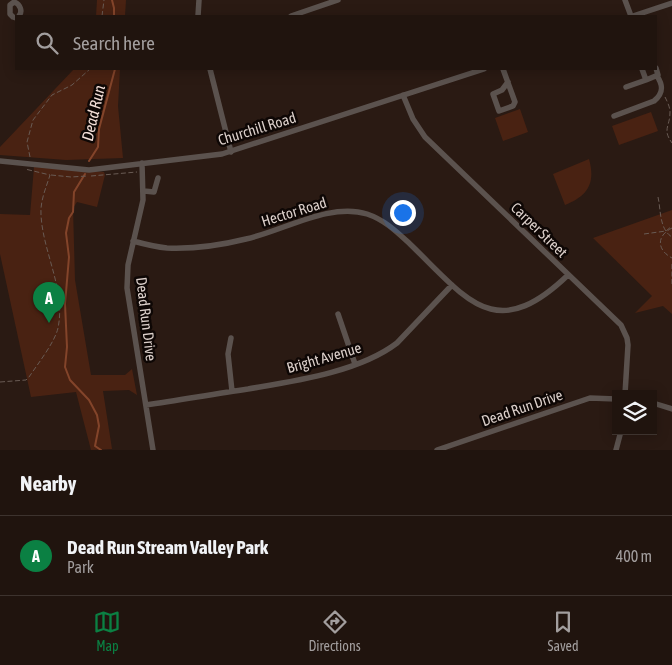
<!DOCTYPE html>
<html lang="en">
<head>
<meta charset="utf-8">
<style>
	:root { --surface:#20140e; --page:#2d211c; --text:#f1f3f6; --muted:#a29e9e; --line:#3d332e; --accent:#0b8043 }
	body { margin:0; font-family:"Asap Condensed",sans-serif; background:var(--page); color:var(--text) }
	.controls { position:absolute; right:15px; bottom:15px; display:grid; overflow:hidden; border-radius:0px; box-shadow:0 2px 12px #0003 }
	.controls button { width:45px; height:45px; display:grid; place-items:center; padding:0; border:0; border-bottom:1px solid var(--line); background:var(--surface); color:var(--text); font:25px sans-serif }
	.you { position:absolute; left:402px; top:212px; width:18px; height:18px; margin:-12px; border:4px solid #fff; border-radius:50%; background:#1a73e8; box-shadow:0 0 0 8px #1a73e833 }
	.badge { display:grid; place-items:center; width:32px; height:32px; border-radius:50%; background:var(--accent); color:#fff; font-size:16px; font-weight:700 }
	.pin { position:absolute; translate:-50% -41px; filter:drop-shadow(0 1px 2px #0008) }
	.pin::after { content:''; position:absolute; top:26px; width:18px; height:15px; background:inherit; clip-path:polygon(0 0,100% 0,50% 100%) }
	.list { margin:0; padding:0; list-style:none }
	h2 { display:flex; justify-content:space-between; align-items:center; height:65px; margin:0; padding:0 20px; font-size:21px }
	h2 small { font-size:16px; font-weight:400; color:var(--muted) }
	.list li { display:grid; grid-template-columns:32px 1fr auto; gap:15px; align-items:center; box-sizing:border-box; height:80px; padding:0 20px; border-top:1px solid var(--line) }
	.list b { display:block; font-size:19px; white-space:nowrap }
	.list p { margin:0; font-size:16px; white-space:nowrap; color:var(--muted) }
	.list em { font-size:16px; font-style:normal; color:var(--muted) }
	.icon { flex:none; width:28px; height:28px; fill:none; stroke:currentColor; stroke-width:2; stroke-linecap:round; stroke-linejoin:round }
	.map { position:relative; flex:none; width:672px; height:450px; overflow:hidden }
	.search { position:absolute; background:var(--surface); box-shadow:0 2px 12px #0003; left:15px; right:15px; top:15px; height:55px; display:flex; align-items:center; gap:12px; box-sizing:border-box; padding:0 18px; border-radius:0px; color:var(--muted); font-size:19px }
	.sheet { height:145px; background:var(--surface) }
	nav { display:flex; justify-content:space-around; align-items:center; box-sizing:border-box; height:70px; border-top:1px solid var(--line); background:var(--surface); font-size:14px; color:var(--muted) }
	nav a { display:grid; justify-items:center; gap:2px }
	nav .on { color:var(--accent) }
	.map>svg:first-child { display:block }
</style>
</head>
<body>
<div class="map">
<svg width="672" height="450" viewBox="0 0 672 450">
	<rect width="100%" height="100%" fill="#2a1a13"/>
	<!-- green -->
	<path fill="#492212" d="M97,0H126L125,16H96Z
		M74,69H120L118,106L123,158L66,160L0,155V147Z
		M520,109L528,132L503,141L495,118Z
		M651,112L658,131L619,145L612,126Z
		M589,159C596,184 587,196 565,205L553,174Z
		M34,167L104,172L105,175L97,207L77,202L73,208L75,280L91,375H125L132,369L137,395L129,390L103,391L112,449L91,450L76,392L31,397L0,254V214L30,215Z
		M672,210V314L663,306L635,313L652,296L593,238Z"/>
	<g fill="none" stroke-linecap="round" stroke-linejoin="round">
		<!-- stream -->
		<path stroke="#83442a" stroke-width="2" d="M112,0L114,8V16
			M89,161L98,147L99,129L115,69
			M85,174L74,192L73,212L69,218L66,233L69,257L65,304L67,347L65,367L70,380L89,400L97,415L99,426L95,446L101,450"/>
		<!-- path -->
		<path stroke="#695b54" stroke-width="1" stroke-dasharray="5 2.5" stroke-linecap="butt" d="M102,16L104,0
			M665,97C667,101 670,107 670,112C670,127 662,129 672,143
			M30,157L27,142L33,120L52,95L72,85L90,69
			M51,175L71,177L87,176
			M91,176L137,172
			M658,197C661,210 659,229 672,237
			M672,228C656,236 657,250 672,258
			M644,234L666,231L672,226
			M672,264V284
			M0,382L26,380L29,377C37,365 55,342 58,328C66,290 43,253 41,215C40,201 46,188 50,175L25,169"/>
		<!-- minor -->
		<path stroke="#5b524e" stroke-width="5.5" d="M625,0L631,16
			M198,16L199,0
			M291,16L338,0
			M633,16L672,3
			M16,18L13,17L10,14V5L14,2C20,4 23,11 19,16
			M210,69L231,152
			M503,69L515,102L513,106L499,111L493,94L502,90L508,82
			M642,69L646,80L658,75L656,68
			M626,87L646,80
			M403,95L413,119L425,137L621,325L627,338L628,345L625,394
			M614,116L654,101C664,93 663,85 657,76
			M0,161L89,170L222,154L484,69
			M142,163L143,200L128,265L127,288L153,450
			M144,191L154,192L158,178
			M133,241C144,244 156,247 167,248C192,249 222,245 246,239C283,231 330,202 367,214C385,220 397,232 410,244C467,299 495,345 568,275
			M338,314L355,364
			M231,338L228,354L232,391
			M653,403L672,409
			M146,405C180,400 214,394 248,389C295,381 359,372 397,343L452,285
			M437,450L590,398L616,399
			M616,450L621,431"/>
	</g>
	<g text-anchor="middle" stroke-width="5" stroke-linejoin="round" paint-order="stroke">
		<!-- street labels -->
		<g font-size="15" fill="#dbcfca" stroke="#0e0705">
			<text transform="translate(257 129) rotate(-17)" y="5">Churchill Road</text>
			<text transform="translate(294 212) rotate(-17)" y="5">Hector Road</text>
			<text transform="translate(539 230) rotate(44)" y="5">Carper Street</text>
			<text transform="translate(146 319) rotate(83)" y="5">Dead Run Drive</text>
			<text transform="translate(324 358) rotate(-16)" y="5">Bright Avenue</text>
			<text transform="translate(522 408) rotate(-19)" y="5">Dead Run Drive</text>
		</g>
		<!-- water labels -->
		<g font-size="16" font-style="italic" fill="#f3ded7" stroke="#0e0705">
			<text transform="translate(93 113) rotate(-77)" y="6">Dead Run</text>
		</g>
	</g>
</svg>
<div class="controls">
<button><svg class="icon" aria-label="layers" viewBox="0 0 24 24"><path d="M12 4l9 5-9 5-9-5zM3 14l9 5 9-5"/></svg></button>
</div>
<div class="you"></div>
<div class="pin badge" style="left:49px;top:323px">A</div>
<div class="search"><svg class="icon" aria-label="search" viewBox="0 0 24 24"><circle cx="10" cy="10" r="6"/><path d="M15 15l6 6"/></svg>Search here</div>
</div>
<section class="sheet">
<h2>Nearby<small></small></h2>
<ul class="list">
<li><span class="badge">A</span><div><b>Dead Run Stream Valley Park</b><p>Park</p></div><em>400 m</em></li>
</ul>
</section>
<nav>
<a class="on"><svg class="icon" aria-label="map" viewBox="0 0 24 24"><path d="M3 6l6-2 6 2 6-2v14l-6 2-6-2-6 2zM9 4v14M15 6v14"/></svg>Map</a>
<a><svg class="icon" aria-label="directions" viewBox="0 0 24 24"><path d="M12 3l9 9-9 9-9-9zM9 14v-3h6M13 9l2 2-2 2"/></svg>Directions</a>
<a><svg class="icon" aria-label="saved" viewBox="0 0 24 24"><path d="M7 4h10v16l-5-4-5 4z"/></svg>Saved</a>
</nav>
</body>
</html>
